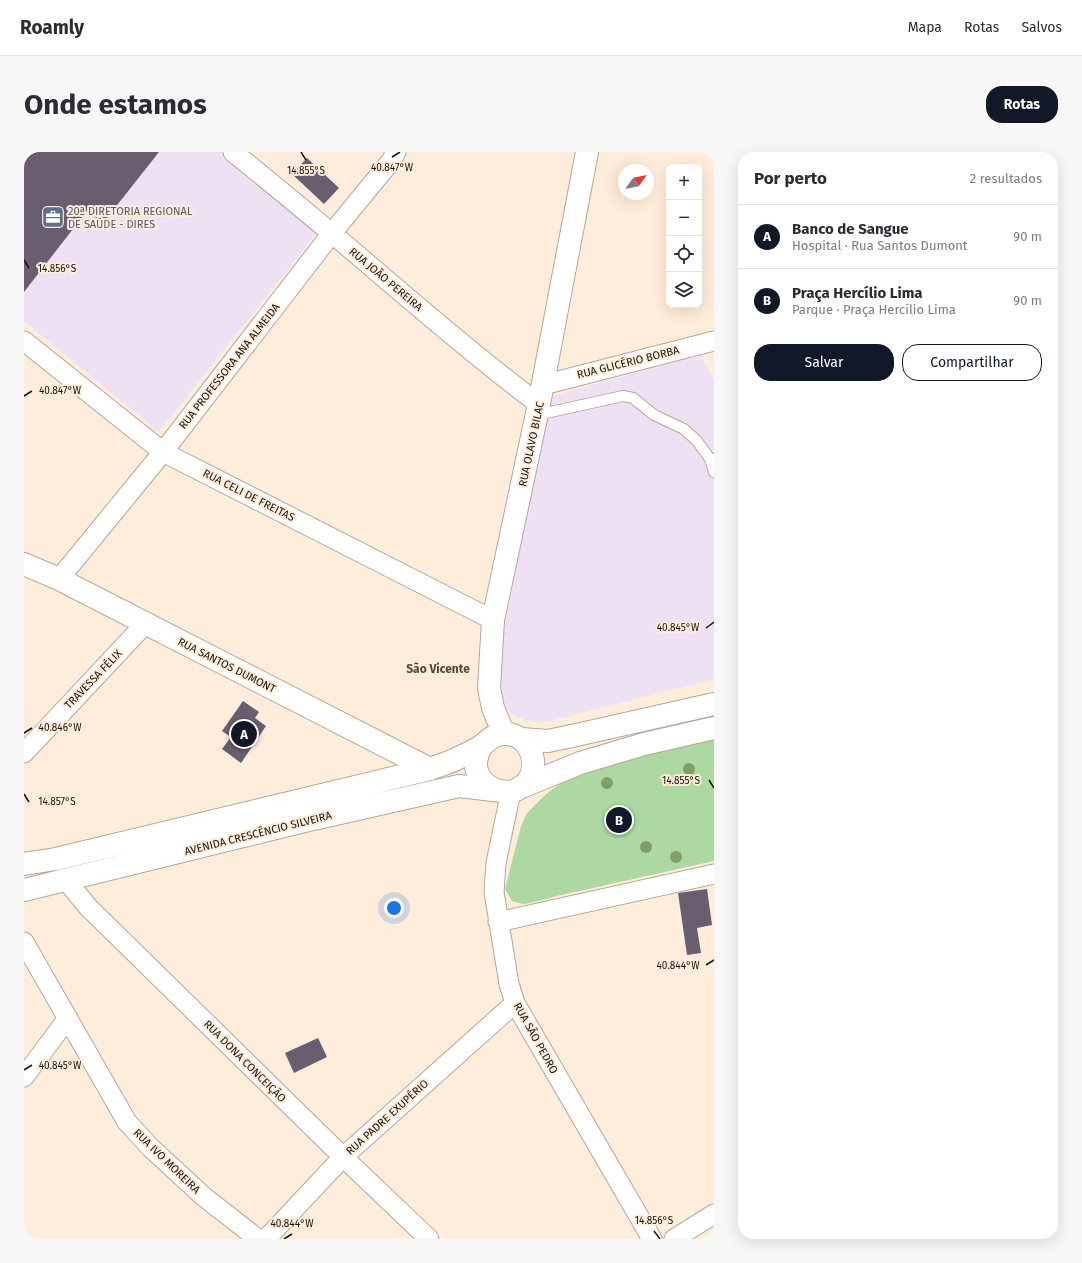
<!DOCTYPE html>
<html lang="pt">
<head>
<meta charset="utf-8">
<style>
	:root { --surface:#fff; --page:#f7f7f7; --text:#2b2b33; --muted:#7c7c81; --line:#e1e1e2; --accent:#111827 }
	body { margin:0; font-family:"Fira Sans",sans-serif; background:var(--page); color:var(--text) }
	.controls { position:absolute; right:12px; top:12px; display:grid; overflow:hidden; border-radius:8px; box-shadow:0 4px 16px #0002 }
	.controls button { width:36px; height:36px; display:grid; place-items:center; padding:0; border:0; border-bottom:1px solid var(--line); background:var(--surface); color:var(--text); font:20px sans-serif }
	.compass { position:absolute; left:594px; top:12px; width:36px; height:36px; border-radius:50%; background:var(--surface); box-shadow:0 4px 16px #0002; rotate:57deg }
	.you { position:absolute; left:370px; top:756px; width:14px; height:14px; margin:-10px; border:3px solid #fff; border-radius:50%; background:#1a73e8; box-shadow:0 0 0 6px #1a73e833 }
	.badge { display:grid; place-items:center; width:26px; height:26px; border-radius:50%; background:var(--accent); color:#fff; font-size:13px; font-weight:700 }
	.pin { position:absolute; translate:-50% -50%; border:2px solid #fff; box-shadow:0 1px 4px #0006 }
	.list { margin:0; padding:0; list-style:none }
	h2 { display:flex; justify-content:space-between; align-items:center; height:52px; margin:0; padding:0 16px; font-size:17px }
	h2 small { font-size:13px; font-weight:400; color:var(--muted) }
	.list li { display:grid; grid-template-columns:26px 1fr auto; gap:12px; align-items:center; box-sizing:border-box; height:64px; padding:0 16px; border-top:1px solid var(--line) }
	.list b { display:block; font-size:15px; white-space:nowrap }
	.list p { margin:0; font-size:13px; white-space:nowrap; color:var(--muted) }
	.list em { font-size:13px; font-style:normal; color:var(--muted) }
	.actions { display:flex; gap:8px; padding:12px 16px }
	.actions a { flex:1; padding:9px 0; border:1px solid var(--accent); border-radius:16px; text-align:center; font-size:14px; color:var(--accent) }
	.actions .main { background:var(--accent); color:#fff }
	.icon { flex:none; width:22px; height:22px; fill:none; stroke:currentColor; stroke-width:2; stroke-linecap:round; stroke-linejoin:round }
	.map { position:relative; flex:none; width:690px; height:1087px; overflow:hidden; border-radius:16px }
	header { display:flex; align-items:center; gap:24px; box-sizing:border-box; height:56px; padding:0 20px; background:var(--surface); border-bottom:1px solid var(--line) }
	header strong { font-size:19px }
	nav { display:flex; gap:22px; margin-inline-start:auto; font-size:14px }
	.intro { display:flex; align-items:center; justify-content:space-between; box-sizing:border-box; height:96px; padding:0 24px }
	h1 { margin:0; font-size:28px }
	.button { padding:10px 18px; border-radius:16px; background:var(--accent); color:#fff; font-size:14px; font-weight:700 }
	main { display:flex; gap:24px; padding:0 24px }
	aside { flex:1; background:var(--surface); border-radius:16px; box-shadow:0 4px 16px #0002 }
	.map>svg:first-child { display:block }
</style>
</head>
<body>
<header>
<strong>Roamly</strong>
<nav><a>Mapa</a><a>Rotas</a><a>Salvos</a></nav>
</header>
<div class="intro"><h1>Onde estamos</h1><a class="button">Rotas</a></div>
<main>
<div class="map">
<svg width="690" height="1087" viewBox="0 0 690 1087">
	<rect width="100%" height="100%" fill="#ffeddb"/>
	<!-- medical -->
	<path fill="#eee1f4" d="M135,0H198L297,76L135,280L0,169V140L63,59L79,70Z
		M676,202L690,228V527L526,569L513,570L501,568L490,563L481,555L474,539L473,514L526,245Z"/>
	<!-- green -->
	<path fill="#acd9a2" d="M690,587V709L533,744L506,751L499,752L488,749L481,737L497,674L503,661L521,643L541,628L561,617Z"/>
	<!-- building -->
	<path fill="#685e70" d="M0,0H135L79,71L63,59L0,140Z
		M283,6L315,36L300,52L268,22Z
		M219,549L235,560L231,566L242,574L217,611L198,597L207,585L198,579Z
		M683,737L688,773L673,776L677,801L663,803L654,741Z
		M294,886L303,905L270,921L261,901Z"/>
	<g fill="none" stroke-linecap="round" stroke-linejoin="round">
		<!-- service casing -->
		<g stroke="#b7a696" stroke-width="12">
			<path id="service" d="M513,263L599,244L609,246L630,263L660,277L673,289L686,307H690
				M686,307L690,320"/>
		</g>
		<!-- minor casing -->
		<g stroke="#b7a696" stroke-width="21">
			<path id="minor" d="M209,0C262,43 314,86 365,130C415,172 463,214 515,252
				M0,189L139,300L469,468
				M519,233L690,189
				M35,427L139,300L308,81L367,9L372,0
				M0,601L122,471
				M487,639L472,711L470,740L485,832L491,851L628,1087
				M42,728L64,755L319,1005L405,1087
				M474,770L690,722
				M0,790L103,970L127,996L179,1044L234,1087
				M0,925L44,866
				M242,1087L319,1005L491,851
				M650,1087L690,1062"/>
		</g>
		<!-- tertiary casing -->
		<g stroke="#b7a696" stroke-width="24">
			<path id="tertiary" d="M0,412L35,427L406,617
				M480,582L469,556L465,536L469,468L515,252L563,0"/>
		</g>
		<!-- secondary casing -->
		<g stroke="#b7a696" stroke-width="24">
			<path id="secondary" d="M498,587L524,589L548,584L690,552
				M495,636L556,611L620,592L690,576
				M0,712L32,707L406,617C415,613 426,611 434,606C441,603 449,599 456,595C464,589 468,583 479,582C504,580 518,611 503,630C487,649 456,638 452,615C451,608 454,601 457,594
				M0,738L276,670L435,634L469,638"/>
		</g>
		<!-- service -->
		<use href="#service" stroke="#fff" stroke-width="10"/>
		<!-- minor -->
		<use href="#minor" stroke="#fff" stroke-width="19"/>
		<!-- tertiary -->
		<use href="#tertiary" stroke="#fff" stroke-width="22"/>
		<!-- secondary -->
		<use href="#secondary" stroke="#fff" stroke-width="22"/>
	</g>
	<!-- trees -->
	<g fill="#819f65">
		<circle cx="665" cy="617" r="6"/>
		<circle cx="583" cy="631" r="6"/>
		<circle cx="622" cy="695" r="6"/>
		<circle cx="652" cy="705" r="6"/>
	</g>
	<!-- ticks -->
	<path fill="none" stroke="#1a140d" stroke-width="1.5" d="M277,0L282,8M368,5L376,0M0,108L5,116M0,244L8,239M682,476L690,470M0,581L8,576M685,628L690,636M0,642L5,650M682,813L690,808M0,918L8,913M630,1079L636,1087M260,1087L268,1082"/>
	<!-- icons -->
	<defs>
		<g id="office-square" transform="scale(1.15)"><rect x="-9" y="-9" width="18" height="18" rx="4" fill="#5c6f8a" stroke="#ffeddb"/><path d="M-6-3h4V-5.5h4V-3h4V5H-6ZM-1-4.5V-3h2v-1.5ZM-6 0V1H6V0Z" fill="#fff"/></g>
	</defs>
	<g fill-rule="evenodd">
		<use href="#office-square" x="29" y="65"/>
	</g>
	<g text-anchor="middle" stroke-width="4" stroke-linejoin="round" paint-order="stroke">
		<!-- service labels -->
		<g font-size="11" fill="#4e5e75" stroke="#ffeddb" text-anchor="start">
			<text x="44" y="63">20ª DIRETORIA REGIONAL<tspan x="44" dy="13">DE SAÚDE - DIRES</tspan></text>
		</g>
		<!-- street labels -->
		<g font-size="11" fill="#1a140d" stroke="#ffeddb">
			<text transform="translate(362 127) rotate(40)" y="4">RUA JOÃO PEREIRA</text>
			<text transform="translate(604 210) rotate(-14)" y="4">RUA GLICÉRIO BORBA</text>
			<text transform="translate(205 214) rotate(-52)" y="4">RUA PROFESSORA ANA ALMEIDA</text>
			<text transform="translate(507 292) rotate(-78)" y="4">RUA OLAVO BILAC</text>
			<text transform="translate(225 343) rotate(27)" y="4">RUA CELI DE FREITAS</text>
			<text transform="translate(203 513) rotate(27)" y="4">RUA SANTOS DUMONT</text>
			<text transform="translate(69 527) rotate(-46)" y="4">TRAVESSA FÉLIX</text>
			<text transform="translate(234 681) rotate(-14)" y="4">AVENIDA CRESCÊNCIO SILVEIRA</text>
			<text transform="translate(512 886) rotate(61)" y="4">RUA SÃO PEDRO</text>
			<text transform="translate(221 909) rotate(45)" y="4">RUA DONA CONCEIÇÃO</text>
			<text transform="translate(363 965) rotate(-42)" y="4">RUA PADRE EXUPÉRIO</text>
			<text transform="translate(143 1009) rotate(44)" y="4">RUA IVO MOREIRA</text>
		</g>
		<!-- neighbourhood labels -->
		<g font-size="12" font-weight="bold" fill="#554637" stroke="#ffeddb">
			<text x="414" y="521">São Vicente</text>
		</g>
	</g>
	<g font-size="10" text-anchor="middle" fill="#1a140d" stroke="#ffeddb" stroke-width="4" stroke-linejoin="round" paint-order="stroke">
		<text x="368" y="19">40.847°W</text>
		<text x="282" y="22">14.855°S</text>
		<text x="33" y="120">14.856°S</text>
		<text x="36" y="242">40.847°W</text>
		<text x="654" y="479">40.845°W</text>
		<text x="36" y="579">40.846°W</text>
		<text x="657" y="632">14.855°S</text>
		<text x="33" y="653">14.857°S</text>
		<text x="654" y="817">40.844°W</text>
		<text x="36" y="917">40.845°W</text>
		<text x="630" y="1072">14.856°S</text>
		<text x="268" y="1075">40.844°W</text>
	</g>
</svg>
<div class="controls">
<button>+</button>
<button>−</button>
<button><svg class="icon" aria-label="locate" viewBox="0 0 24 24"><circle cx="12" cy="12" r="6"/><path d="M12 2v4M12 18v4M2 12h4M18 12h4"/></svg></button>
<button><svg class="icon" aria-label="layers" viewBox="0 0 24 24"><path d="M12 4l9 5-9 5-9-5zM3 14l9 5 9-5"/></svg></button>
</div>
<svg class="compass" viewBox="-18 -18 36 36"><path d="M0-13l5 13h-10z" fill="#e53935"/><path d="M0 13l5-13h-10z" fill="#7c7c81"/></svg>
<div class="you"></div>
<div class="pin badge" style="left:220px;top:582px">A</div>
<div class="pin badge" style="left:595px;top:668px">B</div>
</div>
<aside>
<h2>Por perto<small>2 resultados</small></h2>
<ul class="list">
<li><span class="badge">A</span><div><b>Banco de Sangue</b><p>Hospital · Rua Santos Dumont</p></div><em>90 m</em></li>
<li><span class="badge">B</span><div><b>Praça Hercílio Lima</b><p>Parque · Praça Hercílio Lima</p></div><em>90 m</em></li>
</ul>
<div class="actions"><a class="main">Salvar</a><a>Compartilhar</a></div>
</aside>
</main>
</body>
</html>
